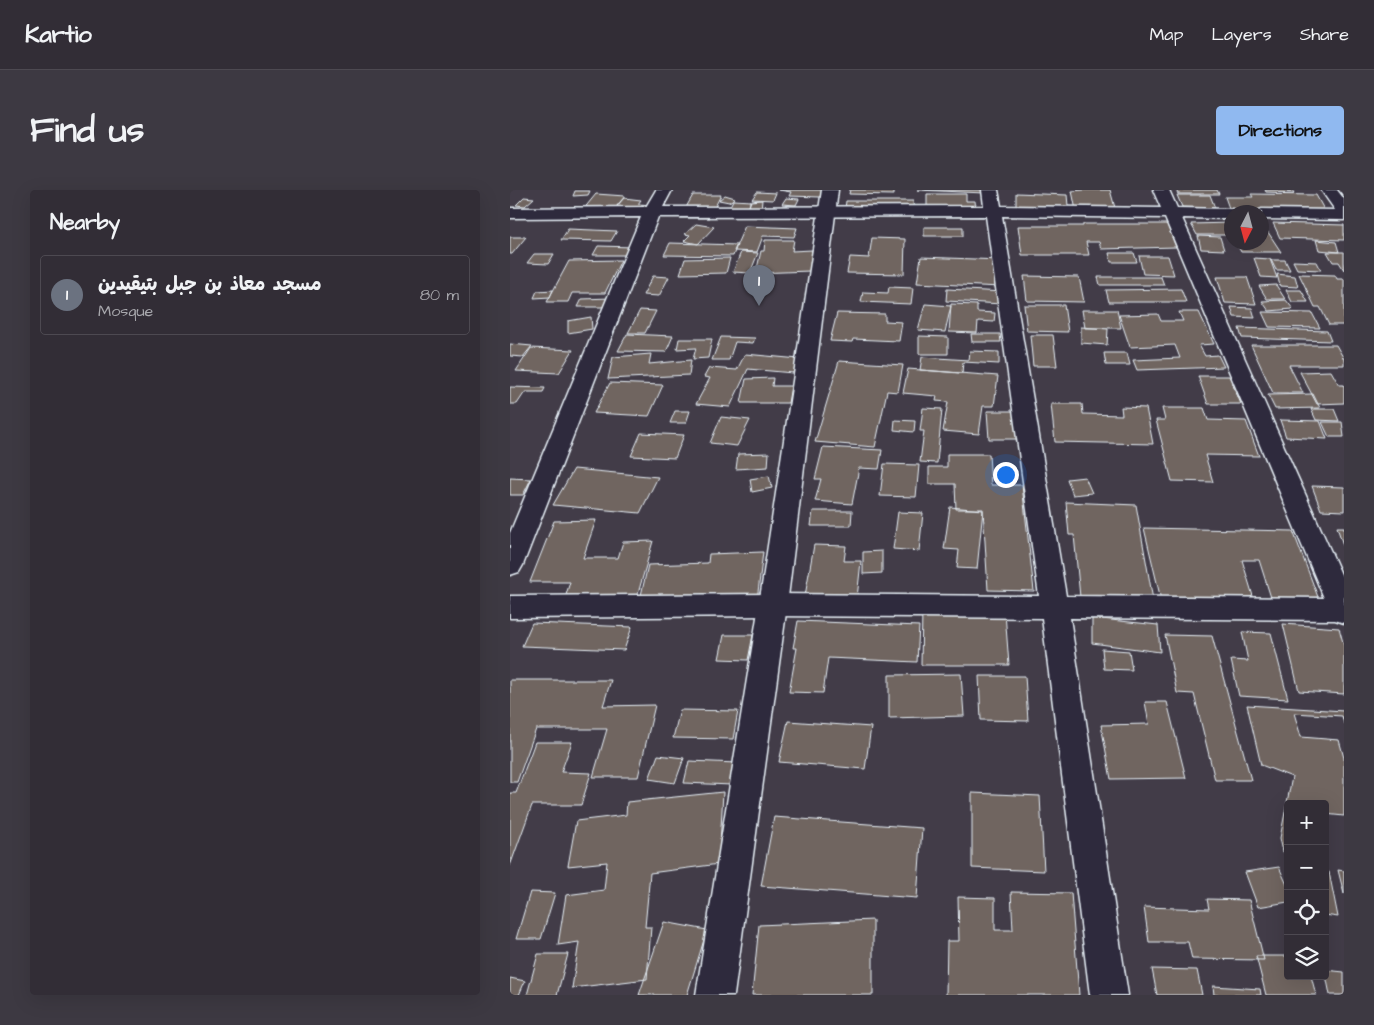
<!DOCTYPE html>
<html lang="en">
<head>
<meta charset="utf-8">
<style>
	:root { --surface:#322d36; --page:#3d3942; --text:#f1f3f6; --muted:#a8a8ad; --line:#4d4951; --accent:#90b9f0 }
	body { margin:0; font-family:"Architects Daughter","Playpen Sans Arabic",sans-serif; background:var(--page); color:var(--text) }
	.controls { position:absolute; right:15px; bottom:15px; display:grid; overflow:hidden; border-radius:5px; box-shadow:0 5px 20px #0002 }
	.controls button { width:45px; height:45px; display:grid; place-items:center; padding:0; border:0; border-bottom:1px solid var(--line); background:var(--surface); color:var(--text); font:25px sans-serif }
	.compass { position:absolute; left:714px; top:15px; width:45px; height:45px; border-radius:50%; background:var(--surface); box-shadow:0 5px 20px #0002; rotate:186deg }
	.you { position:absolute; left:495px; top:284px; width:18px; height:18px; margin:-12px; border:4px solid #fff; border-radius:50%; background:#1a73e8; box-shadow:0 0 0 8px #1a73e833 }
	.badge { display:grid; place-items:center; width:32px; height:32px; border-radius:50%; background:var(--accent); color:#fff; font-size:16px; font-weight:700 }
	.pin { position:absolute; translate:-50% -41px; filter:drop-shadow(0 1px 2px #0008) }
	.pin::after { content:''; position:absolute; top:26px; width:18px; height:15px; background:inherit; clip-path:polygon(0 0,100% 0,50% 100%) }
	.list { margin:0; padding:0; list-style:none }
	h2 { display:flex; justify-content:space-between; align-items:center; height:65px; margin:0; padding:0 20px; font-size:21px }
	h2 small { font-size:16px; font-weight:400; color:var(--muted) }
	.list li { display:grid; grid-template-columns:32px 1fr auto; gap:15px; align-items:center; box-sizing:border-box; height:80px; margin:0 10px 10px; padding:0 10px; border:1px solid var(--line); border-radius:5px }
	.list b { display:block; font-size:19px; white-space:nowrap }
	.list p { margin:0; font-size:16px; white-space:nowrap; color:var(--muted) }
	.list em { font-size:16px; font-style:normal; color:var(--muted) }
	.icon { flex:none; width:28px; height:28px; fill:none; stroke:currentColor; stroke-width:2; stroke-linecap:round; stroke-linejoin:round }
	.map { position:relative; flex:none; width:834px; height:805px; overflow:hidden; border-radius:5px }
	header { display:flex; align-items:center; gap:30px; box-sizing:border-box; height:70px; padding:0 25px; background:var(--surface); border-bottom:1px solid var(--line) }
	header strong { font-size:24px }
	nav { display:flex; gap:28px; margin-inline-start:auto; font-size:18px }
	.intro { display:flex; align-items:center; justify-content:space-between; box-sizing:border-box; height:120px; padding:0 30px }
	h1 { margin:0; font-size:35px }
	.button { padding:12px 22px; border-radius:5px; background:var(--accent); color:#111; font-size:18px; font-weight:700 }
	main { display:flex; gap:30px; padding:0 30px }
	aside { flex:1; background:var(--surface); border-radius:5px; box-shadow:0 5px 20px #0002 }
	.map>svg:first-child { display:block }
</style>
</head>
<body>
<header>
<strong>Kartio</strong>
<nav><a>Map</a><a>Layers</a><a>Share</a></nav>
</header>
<div class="intro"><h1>Find us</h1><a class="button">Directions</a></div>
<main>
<aside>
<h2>Nearby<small></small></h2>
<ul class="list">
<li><span class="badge" style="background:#6b7280">1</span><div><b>مسجد معاذ بن جبل بتيقيدين</b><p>Mosque</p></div><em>80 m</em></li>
</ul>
</aside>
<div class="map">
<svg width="834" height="805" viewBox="0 0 834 805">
	<rect width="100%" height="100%" fill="#423c48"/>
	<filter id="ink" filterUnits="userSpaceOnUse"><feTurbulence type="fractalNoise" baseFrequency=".02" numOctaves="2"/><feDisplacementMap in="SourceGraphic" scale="10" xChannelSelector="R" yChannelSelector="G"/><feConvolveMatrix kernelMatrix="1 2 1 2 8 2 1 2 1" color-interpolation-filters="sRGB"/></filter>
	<g filter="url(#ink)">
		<!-- building -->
		<path fill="#706560" stroke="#e8f1f8" d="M269,0H312L310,7L279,6L281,2Z
			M340,0H384V5L339,4Z
			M407,0H475V3Z
			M574,0H600L607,25H567L562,1Z
			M666,0H707L709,4H668Z
			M755,0H782L784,3L756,2Z
			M65,1H80L78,5L63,6Z
			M247,2L266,3L263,10L242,9Z
			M506,3L557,5L559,27L506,25Z
			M86,4L115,6L98,27L68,26Z
			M417,4H456V11H465L466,20H417Z
			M741,4L806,5L817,25L720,21L715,7H743Z
			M183,5H211L199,28H170Z
			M215,5L225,8L219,12L209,10Z
			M667,5H700L705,18L672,17Z
			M14,7L24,8L15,16L6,15Z
			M114,8L131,10L128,14L142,15L134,26L106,25L112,17L107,16Z
			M276,8L289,9L286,15L272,14Z
			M223,10L241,11L234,27L215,26Z
			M252,10L251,21H239L240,11Z
			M336,11H403L404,26H334Z
			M722,33V45H687L681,34Z
			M752,33L771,62H731L726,52H752Z
			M763,33L834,35V50L770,48Z
			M186,34L204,37L188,54L174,51L180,45L175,44Z
			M573,34H657L666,57L591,59L589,52H576L579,65H512L508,36H573Z
			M235,36L287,38L284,47L253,46L247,62L224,61Z
			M414,37H453V46H414Z
			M58,39L107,41L101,51L51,50Z
			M688,46L710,47L714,60L691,59Z
			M0,47H16L2,64H0Z
			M362,48L395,49L394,84L337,83L340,67L359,68Z
			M255,50H284L282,61L302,60L300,81L246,83L251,61H254Z
			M806,50L826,52L829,62L809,60Z
			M160,53L227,55L223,66L154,65Z
			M88,56L124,57L119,65H83Z
			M231,62L248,63L240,83L223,82Z
			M817,62H834V80L829,72H823Z
			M599,63H624L627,72H601Z
			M24,64H44L38,74L17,73Z
			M629,66H658L664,85L633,84Z
			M411,67L491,70V97L407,93Z
			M220,68L216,83L170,84L175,69Z
			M744,68L760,69L767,88L751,87Z
			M111,70L95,103H62L58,112H37L59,71Z
			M761,70H775L780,80H766Z
			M783,71L807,72L811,80L787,79Z
			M767,84L785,86L788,97L770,96Z
			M789,84L825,85L827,89H834V135H819L810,117H805Z
			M143,86L159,87L149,106L133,105Z
			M514,86L569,87L574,112L517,111Z
			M588,87H651L654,95H590Z
			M707,87H737L746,114L715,113Z
			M766,95L775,109H757L749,96Z
			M379,97L403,98L401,114L351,112L353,102L378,103Z
			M437,99L493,102V114L436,111Z
			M671,99L676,112H599L596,100Z
			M43,100L40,107L24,108L27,101Z
			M776,100H791L798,112H782Z
			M101,108L97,117H68L72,109Z
			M776,110L783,119L759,121L752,111Z
			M415,114L441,116L435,142L408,140Z
			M441,114L467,115V122L485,123L484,132L468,131L467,143L439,142Z
			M514,115H554L558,142L517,141Z
			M721,117L742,118L745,128L724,127Z
			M130,120L146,121L135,143H118Z
			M572,120H607L611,138H575Z
			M669,122H689L704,154L689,155L695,166L708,165L714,177L627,180L623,170L670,168L665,155L620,157L609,125L648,124L651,131H673Z
			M752,122L802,123L810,138L759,137Z
			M327,123L375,124V131L392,132L389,151L343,149L342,152L320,151Z
			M81,127L82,139L58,143V131Z
			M571,137L598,139L597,155L571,153Z
			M729,138L817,141L821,151L732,148Z
			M117,144L163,146L156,162L108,161Z
			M461,144H490L491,152H462Z
			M520,145H543L547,176H523Z
			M409,146L438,147V164H409Z
			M211,147L245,148L243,153L225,152L219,170H202Z
			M169,149H202L198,168L183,169L186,158L167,159Z
			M0,154L22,156L13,167L0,166Z
			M741,155H826L834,169V175H779L793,203H763Z
			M21,158L63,160L49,183L6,181Z
			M460,161L489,162V174L453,172L452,183L410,180L412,167L459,170Z
			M594,163H617L620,175H596Z
			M141,164L139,174L181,170L179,185L98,189L103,167Z
			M235,164L289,169L283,183L238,179L220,217L186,214L200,188L194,187L199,178L227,180Z
			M329,171L393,175L388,202L377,201L365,257L305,252Z
			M398,179L488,186L484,216H473L469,244L433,241L438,212L426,211L427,206L393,203Z
			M821,181L829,195H834V213L807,214L790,182Z
			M688,186H719L731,214H698Z
			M263,188L262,196H281L278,213H231L236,189Z
			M100,193L153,195L139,226L84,223Z
			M0,197L35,198L33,202H15L7,214H0Z
			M803,204L810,218L765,219L758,205Z
			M541,214H572L573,224L612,225L611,217L636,218L643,254L545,252Z
			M413,218L432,219L427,273L410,272L414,241H410Z
			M652,218H694L698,230L736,231L749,266L695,265L703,292L662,291L646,230H655Z
			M801,219H824L829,231L806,230Z
			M165,221H180L176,233H160Z
			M477,221H504L507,249H479Z
			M211,227L240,230L227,256L200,253Z
			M385,230L405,231L404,242L384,240Z
			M770,230L810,231L817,249L776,247Z
			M812,232H832L834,247H819Z
			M131,243L174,245L165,268L121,266Z
			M313,257L372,260L369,279L349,278L342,314L305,311L311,289H305Z
			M259,263L258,277L226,279L228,264Z
			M437,264H479L481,295H512L524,401L478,400L473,319H446L445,294H419V277H437Z
			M374,274L409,275L406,307L370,306Z
			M64,279L148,287L130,323L43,315Z
			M259,286L262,298L242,302L240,289Z
			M575,287L582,303L563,305L557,289Z
			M0,288L21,289L13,305H0Z
			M802,296L834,297V321L811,320Z
			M556,312L626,315L643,410L570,407L564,345H559Z
			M440,317L473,320L467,379L447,378L449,360L434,359Z
			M303,321H342L341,336H301Z
			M388,322L413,323L409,361L383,359Z
			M86,330L73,368H108L113,352L143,351L127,407L55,408L60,392H20L44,331Z
			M827,337H834V358Z
			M634,338L783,341L811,415L763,414L749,370H732L746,416L652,414Z
			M304,355L336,356L334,371H351L347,408L295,406Z
			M372,361V383L353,384V362Z
			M253,362L247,410L129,414L138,375L198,373L199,364Z
			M412,422L495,423L499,475H411Z
			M582,428L648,435L650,462L582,453Z
			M288,431L409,436L407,472L318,468L313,503L279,502L287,458H283Z
			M22,433L122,437L114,460L12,456Z
			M773,434L829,438L834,456V504L789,501Z
			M732,442L761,443L778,509L729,506L721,470L738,471Z
			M214,445H243L238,470L209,469Z
			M655,445L702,446L741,590H705L684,504L667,503Z
			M592,459L619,461L622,480L594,479Z
			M451,484L454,526L379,528V485Z
			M469,486H515L518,531L471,530Z
			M0,490H101L93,516L145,515L128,587H83L97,539H26L7,592H0Z
			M635,512H657L676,588L601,589L591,535L639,534Z
			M737,515L834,521V534L832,526L784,523L791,547L829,550L834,568V626L815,624V614H778V662H773L770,648L782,587L751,575Z
			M170,520L228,521L223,549L163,548Z
			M278,531L361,537L355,579L269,572Z
			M25,552H62L51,582L81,583L71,615H22L0,676V603H6Z
			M148,565L174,568L165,593L139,589Z
			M179,571L227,573L222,595L174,593Z
			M213,602L209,674L140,683L135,737H141L137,789L62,798L69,752L48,755L56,705L94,700L97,672L58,676L66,631L116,625L117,612Z
			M462,603L530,606L534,681L462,678Z
			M264,627L412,638L407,708L251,696Z
			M769,677L778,697V712L748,717L735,682Z
			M828,680L834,681V704Z
			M815,681L819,682L828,727L815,725Z
			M20,702L45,703L31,749H6Z
			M501,702L561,703L569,805H436L437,751H449L448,707L485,708V740H503Z
			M697,709L739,710L754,770L682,769L678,752H639L634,717L699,719Z
			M363,730V805H242L249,735Z
			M154,732L197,740L177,805H129Z
			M28,764H58L47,805H17Z
			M746,766H778V786H801L806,805H756Z
			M642,779L687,780L692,805H647Z
			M815,780L834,782V805H820Z
			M0,788L15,791L9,805H0Z
			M703,796L750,799L751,805H704Z"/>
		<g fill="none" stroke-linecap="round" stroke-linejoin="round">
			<!-- street casing -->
			<g stroke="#e8f1f8" stroke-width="3">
				<path id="street" d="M146,0H162L153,17L474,16L472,0H488L491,16L651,18L643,0H659L667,18L722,19L729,22H722V29L672,28L834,391V433L825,430L560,428L618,805H580L532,428L263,426L0,428V406L263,404L529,406L476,26L148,27L13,375L9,382L0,385V343L131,27L0,28V18L136,17ZM492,26L655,28L814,408L556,406Z
					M811,0H827L834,9V30L752,29V22H745L752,19L825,20Z"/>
			</g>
			<!-- secondary casing -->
			<g stroke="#e8f1f8" stroke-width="3">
				<path id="secondary" d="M312,0H328L277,415L224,805H186L249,415Z"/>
			</g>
			<!-- street -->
			<use href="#street" fill="#2f2a3d" fill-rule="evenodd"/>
			<!-- secondary -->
			<use href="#secondary" fill="#2f2a3d" fill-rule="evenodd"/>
		</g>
	</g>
</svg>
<div class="controls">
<button>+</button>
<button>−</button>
<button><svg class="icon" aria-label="locate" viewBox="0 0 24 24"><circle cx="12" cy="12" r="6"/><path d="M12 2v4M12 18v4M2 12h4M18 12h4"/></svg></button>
<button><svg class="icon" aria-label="layers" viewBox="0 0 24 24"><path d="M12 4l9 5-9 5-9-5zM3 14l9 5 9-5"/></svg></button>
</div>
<svg class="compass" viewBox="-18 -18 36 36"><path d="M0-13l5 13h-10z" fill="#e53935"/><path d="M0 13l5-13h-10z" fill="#a8a8ad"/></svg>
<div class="you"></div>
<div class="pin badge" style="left:249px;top:116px;background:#6b7280">1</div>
</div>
</main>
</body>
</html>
